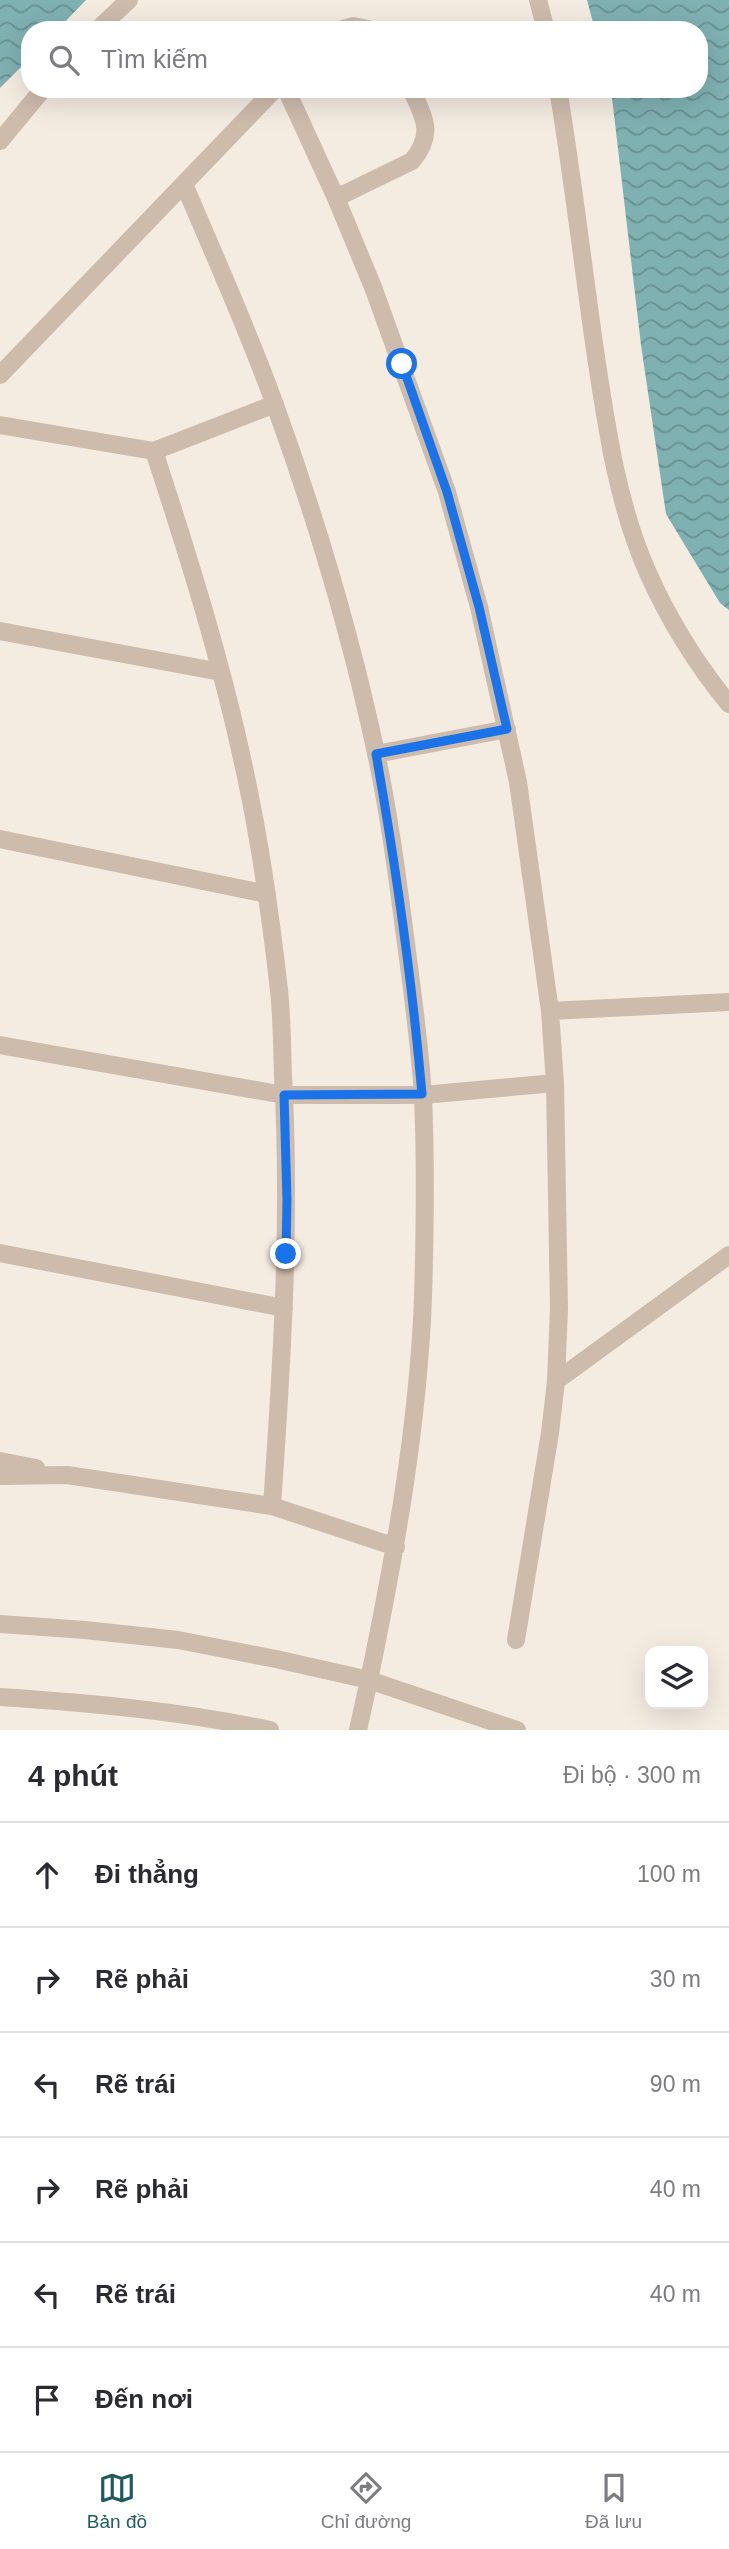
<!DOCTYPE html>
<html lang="vi">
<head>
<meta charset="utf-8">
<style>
	:root { --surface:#fff; --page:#f2f2f3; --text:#2b2b33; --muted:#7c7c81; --line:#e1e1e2; --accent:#1f5a5e }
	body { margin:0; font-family:Helvetica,sans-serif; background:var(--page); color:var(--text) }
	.controls { position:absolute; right:21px; bottom:21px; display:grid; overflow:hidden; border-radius:14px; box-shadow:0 7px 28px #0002 }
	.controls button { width:63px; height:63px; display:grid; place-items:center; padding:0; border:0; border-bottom:2px solid var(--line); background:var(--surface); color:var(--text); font:35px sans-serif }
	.stop { position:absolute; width:21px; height:21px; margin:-16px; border:5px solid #1a73e8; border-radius:50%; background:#fff }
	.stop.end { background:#1a73e8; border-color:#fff; box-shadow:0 2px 7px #0008 }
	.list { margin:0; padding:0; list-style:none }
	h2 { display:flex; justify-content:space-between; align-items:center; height:91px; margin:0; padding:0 28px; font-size:30px }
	h2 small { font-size:23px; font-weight:400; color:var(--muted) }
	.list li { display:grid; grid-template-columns:46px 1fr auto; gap:21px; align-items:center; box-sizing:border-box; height:105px; padding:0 28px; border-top:2px solid var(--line) }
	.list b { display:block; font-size:26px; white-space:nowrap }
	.list em { font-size:23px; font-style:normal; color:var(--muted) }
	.icon { flex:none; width:38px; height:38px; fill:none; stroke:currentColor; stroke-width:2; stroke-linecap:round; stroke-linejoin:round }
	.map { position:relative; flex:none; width:729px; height:1730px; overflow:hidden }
	.search { position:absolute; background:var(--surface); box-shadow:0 7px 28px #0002; left:21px; right:21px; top:21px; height:77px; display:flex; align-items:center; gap:18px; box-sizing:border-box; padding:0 24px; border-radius:28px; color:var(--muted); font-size:26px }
	.sheet { height:721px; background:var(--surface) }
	nav { display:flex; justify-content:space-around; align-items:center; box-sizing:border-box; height:98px; border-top:2px solid var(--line); background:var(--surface); font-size:19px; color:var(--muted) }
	nav a { display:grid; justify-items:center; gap:4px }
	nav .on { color:var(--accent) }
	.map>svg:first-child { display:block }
</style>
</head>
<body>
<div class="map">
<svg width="729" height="1730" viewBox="0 0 729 1730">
	<defs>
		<pattern id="water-waves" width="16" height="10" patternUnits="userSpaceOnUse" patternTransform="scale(1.75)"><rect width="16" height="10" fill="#7fb0b2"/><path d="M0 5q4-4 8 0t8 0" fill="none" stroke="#699091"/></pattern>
	</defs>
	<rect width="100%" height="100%" fill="#f4ebe1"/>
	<!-- water -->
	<path fill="url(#water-waves)" d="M0,0H86L57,30H30V58L0,88Z
		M587,0H729V610L720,603L666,514L641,345L611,89H699V30H595Z"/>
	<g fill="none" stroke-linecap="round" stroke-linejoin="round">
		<!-- minor -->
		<path stroke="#cdbbac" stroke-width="18" d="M538,0L546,30
			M97,30L129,0
			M339,30L354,26L372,30
			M286,89L336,198L373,287L447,492L479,607L518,782L550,1011L555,1083L559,1308L556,1381L550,1433L516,1640
			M558,89C573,178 583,268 596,357C607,430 618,506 648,573C669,620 697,665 729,704
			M0,141L43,89
			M184,184C215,257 248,330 275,405C316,518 351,636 376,753C389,813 397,875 405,936C412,990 420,1044 423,1097C426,1164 425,1231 423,1298C418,1427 395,1554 369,1680
			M336,198L412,161C435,134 424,117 411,89
			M0,375L275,89
			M0,425L154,451L275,404
			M154,451C189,558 223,666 246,777C261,847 271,919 279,990C282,1018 282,1047 283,1076C291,1220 282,1362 272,1506
			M0,631L221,672
			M376,754L507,729
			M0,839L267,894
			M550,1011L729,1002
			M0,1045L284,1095H423L555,1083
			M0,1253L284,1308
			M556,1381L729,1255
			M0,1461L36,1468
			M0,1476L67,1475L272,1506L396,1547"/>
		<!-- tertiary -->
		<path stroke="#cdbbac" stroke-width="18" d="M0,1624L85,1630L178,1640L276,1659L369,1680L517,1730
			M0,1697C90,1703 181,1711 270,1730
			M358,1730L369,1680"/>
	</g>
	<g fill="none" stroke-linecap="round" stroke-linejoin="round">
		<!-- route -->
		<path stroke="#1a73e8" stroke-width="9" d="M286,1254L287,1200L284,1095L422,1094C412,980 396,867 376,754L507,729L479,607L447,492L402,364"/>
	</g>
</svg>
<div class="controls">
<button><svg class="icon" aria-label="layers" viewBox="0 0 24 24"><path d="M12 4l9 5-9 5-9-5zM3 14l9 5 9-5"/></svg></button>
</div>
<div class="stop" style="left:402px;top:364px"></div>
<div class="stop end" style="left:286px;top:1254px"></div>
<div class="search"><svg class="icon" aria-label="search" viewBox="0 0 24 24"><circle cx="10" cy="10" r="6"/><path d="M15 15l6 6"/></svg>Tìm kiếm</div>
</div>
<section class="sheet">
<h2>4 phút<small>Đi bộ · 300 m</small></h2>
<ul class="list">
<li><svg class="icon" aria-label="ahead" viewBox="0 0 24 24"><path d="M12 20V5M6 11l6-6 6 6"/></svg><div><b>Đi thẳng</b></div><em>100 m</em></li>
<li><svg class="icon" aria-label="right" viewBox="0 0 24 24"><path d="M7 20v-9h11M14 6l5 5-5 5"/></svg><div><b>Rẽ phải</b></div><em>30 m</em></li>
<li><svg class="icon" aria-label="left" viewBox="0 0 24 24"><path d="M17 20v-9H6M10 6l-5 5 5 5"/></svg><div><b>Rẽ trái</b></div><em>90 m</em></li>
<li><svg class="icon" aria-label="right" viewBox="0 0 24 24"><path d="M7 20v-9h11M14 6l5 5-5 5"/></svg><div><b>Rẽ phải</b></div><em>40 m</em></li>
<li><svg class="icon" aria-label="left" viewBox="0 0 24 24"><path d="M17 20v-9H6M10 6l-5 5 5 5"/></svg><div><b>Rẽ trái</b></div><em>40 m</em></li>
<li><svg class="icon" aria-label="arrive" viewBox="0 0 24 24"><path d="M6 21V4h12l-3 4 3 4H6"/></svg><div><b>Đến nơi</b></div></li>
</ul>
</section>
<nav>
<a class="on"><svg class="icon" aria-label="map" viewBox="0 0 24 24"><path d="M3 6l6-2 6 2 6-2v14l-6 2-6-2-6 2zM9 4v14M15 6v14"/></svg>Bản đồ</a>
<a><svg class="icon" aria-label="directions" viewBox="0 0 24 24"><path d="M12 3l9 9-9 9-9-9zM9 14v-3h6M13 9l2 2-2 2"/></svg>Chỉ đường</a>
<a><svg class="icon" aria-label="saved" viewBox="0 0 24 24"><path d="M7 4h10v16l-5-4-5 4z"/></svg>Đã lưu</a>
</nav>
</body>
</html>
